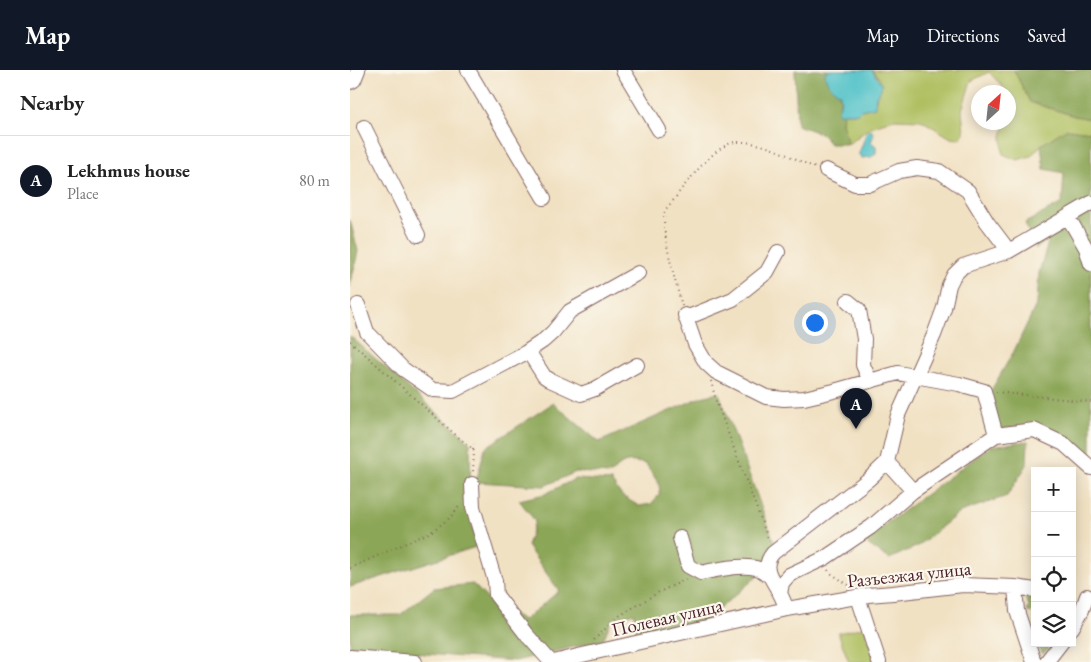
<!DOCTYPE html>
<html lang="en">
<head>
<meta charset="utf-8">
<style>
	:root { --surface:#fff; --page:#f6f6f6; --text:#222; --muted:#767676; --line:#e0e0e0; --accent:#111827 }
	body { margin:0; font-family:"EB Garamond",serif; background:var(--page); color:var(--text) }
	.controls { position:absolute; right:15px; bottom:15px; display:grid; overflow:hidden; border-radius:0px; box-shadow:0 2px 12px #0003 }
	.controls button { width:45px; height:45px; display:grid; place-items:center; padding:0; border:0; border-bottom:1px solid var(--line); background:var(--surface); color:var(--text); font:25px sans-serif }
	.compass { position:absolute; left:621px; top:15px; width:45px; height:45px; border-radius:50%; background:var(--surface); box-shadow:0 2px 12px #0003; rotate:27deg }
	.you { position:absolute; left:464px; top:252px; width:18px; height:18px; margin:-12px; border:4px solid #fff; border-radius:50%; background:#1a73e8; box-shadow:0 0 0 8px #1a73e833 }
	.badge { display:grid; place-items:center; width:32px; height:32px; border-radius:50%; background:var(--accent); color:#fff; font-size:16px; font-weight:700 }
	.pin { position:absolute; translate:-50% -41px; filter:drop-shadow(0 1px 2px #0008) }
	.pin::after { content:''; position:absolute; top:26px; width:18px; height:15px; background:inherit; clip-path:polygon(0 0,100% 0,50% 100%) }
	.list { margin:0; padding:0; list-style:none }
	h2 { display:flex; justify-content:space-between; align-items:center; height:65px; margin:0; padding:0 20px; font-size:21px }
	h2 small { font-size:16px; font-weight:400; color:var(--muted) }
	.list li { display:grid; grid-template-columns:32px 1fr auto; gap:15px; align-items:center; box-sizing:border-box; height:90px; padding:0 20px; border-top:1px solid var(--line) }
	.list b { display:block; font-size:19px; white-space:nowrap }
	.list p { margin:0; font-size:16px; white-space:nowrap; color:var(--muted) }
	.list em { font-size:16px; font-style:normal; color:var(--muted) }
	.icon { flex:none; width:28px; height:28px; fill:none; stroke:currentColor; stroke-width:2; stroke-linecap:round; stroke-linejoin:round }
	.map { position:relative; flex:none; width:741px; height:592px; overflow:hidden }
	header { display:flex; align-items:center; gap:30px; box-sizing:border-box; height:70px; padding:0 25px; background:var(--accent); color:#fff }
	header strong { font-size:24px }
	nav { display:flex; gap:28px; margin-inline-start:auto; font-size:18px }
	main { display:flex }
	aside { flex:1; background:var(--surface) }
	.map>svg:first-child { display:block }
</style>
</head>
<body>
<header>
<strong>Map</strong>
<nav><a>Map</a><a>Directions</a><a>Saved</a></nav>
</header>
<main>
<aside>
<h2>Nearby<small></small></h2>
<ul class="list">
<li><span class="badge">A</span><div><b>Lekhmus house</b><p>Place</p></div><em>80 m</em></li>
</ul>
</aside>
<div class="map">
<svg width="741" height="592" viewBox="0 0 741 592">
	<rect width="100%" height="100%" fill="#fbf7ec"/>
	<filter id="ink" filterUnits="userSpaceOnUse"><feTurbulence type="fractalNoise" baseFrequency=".02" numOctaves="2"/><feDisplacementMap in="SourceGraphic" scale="10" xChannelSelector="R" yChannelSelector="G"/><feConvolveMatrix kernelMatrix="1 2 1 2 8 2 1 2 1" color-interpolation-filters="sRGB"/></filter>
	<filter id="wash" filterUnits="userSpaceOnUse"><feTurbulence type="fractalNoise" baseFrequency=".0096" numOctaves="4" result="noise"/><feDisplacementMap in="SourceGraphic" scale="20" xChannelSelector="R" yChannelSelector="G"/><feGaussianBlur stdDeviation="1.12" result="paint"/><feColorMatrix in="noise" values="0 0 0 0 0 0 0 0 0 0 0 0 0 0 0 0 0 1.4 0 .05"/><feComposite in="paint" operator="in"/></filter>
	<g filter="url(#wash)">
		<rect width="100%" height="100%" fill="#f1e1c3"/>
		<!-- green -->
		<path fill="#afbf61" stroke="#7c6f46" d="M522,0H664L680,32L725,46L741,49V62L716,59L691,75L681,86L667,90L653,84L652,66L655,53L658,52V22H655V19L639,2L621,11L612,40L614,63L609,69L601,68L571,50L544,49L521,57L498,74C495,64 490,53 493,43H508L511,40L520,38L526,31L529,8Z
			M514,557L526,592H499L488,563Z"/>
		<!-- forest -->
		<path fill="#8ba657" stroke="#6a6241" d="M445,0H478L475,4L485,20L489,23L490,27V36L493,43L492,53L498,74H480L472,64L447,55Z
			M664,0H741V49L725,46L680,32Z
			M716,59L741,62V394L700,359L682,355L648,360L639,324L664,281L687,233L689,203L699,169L686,179L675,153L712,133L714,103L694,99L691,75Z
			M0,150L8,181L0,217Z
			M0,266L120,372L121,452L129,476L0,517Z
			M369,323L428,482L411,503L355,551L286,563L284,543L262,549L253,570L165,591L26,580L0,576V545H50L84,518L123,514L140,531L174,550L209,521L177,476L185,451L169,430L195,424L225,409L261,411L272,426L289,436L301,434L310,424L309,414L296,394C278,390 273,390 261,404L226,402L194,416L126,412L135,378L203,333L249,372L351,327Z
			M678,371L677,395L657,426L610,442L568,476L539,489L513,471L641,376Z
			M675,526L685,527V541L679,543L677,541L679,535L676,530Z
			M685,557V573H698L697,580L693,584C685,575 681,568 685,557Z"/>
		<!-- water -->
		<path fill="#55c3c9" stroke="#50717a" d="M478,0H522L532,15L530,21L526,26L525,37L511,40L508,43H493L489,44L488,39C491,35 492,27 489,23C488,22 487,22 486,21C480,16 475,11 475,4Z
			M520,59L524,64L521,72L526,76V83L521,87L512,88L509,85V83L517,62Z"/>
	</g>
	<g filter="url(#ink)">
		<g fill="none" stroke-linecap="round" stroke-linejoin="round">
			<!-- minor casing -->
			<g stroke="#846360" stroke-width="16">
				<path id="minor" d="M118,0L194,128
					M273,0L309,60
					M0,12L4,10L8,0
					M14,57L68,165
					M476,100L505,114H520L549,101L567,98L589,101L618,121L637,152L659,181
					M718,147L736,178L741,194
					M498,231L509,240L514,269L513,295L520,311
					M8,235L17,262L53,299L83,320L103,321L175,283L193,271L203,262L220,241L288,203
					M335,245L345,274L356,293L366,302L416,327L434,329L454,328L484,321L548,303L609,314L634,321L646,365L684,360L714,374L741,398
					M336,248L383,229L417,202L428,182
					M178,281L194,306L200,310L231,324L245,319L287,295
					M537,392L563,421
					M122,414L123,437L145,511L146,525L176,564L201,592
					M330,468L338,496L351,503C365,500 392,494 406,498C411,499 415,503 420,506
					M665,517L667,541L684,592
					M430,524L432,513L439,505L475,488L521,457L563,421L646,365
					M508,527L529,592
					M437,539C434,533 432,526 428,520C421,507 411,497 423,483L519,409L537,392L548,345L584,265L594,238L599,215L604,205L613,196L659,181L741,133
					M722,558L732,540L737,526
					M0,587L65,592
					M697,591L711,573
					M204,592L228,586L437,539L518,525L543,523L613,515L665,517L685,520"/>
			</g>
			<!-- path -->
			<path stroke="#846360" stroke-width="2" stroke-dasharray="1 4" stroke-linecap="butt" d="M332,236C327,217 308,154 316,139C319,135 323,131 326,127C333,116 342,107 350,97C359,88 374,72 387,72C415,71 441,88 466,98
				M0,271L108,367L123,379L124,382L123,402
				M361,311L366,331L419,471
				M646,322L741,332
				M123,379L124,374
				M0,498L81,462L101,447L111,434
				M478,500L479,502L500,516
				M244,570L266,548L309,522L337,509"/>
			<!-- minor -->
			<use href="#minor" stroke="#fff" stroke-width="14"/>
		</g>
	</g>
	<g text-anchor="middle" stroke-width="4.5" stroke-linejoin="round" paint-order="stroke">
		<!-- street labels -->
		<g font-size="19" fill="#4a1f2b" stroke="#fbf7ec">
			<text transform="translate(559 504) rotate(-6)" y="7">Разъезжая улица</text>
			<text transform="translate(317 547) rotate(-13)" y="7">Полевая улица</text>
		</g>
	</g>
</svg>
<div class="controls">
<button>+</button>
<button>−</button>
<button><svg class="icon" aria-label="locate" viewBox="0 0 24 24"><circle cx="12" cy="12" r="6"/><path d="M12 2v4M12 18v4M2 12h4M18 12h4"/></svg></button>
<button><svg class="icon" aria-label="layers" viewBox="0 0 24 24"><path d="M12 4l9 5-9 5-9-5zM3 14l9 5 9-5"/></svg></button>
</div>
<svg class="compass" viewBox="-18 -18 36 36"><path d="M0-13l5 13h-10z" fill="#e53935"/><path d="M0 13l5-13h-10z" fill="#767676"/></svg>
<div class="you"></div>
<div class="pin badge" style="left:506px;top:359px">A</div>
</div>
</main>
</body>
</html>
